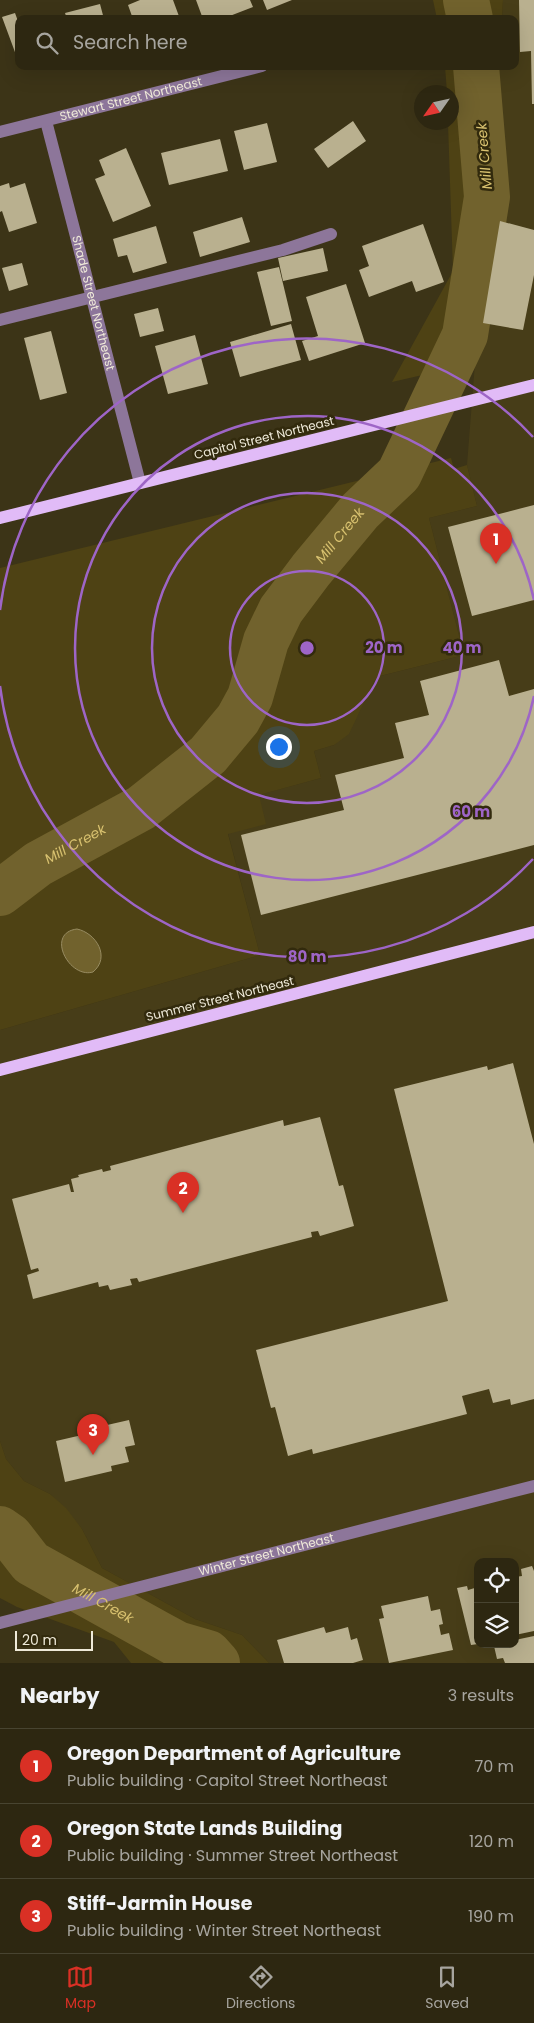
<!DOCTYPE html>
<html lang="en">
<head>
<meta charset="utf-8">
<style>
	:root { --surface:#2d2711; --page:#39331f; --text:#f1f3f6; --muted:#a7a59f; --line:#484431; --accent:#d93025 }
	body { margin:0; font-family:Poppins,sans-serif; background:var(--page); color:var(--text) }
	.controls { position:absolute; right:15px; bottom:15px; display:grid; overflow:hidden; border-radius:10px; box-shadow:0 5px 20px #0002 }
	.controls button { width:45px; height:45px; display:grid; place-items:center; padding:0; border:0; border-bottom:1px solid var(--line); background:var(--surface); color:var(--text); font:25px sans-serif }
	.compass { position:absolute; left:414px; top:85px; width:45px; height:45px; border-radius:50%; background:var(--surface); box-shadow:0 5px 20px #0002; rotate:236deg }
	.scale { position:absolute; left:15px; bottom:12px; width:78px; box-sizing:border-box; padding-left:5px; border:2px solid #efead9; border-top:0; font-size:14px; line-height:18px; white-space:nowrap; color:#efead9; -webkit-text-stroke:4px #322a0d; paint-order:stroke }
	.you { position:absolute; left:278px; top:746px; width:18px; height:18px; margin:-12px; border:4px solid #fff; border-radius:50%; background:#1a73e8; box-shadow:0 0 0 8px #1a73e833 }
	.badge { display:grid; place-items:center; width:32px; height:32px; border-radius:50%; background:var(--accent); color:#fff; font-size:16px; font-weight:700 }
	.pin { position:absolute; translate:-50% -41px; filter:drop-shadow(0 1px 2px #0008) }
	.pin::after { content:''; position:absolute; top:26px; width:18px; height:15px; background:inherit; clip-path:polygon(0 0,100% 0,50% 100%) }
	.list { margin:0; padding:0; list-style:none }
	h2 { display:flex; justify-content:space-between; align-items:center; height:65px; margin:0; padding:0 20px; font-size:21px }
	h2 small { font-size:16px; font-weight:400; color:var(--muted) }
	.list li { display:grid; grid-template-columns:32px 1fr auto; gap:15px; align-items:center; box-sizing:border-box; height:75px; padding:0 20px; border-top:1px solid var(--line) }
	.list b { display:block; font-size:19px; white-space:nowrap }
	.list p { margin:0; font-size:16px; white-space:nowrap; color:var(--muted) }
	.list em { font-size:16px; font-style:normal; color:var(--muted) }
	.icon { flex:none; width:28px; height:28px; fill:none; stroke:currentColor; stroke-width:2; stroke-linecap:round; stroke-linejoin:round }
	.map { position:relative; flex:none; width:534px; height:1663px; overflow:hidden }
	.search { position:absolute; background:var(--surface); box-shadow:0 5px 20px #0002; left:15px; right:15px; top:15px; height:55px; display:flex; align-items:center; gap:12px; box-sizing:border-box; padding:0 18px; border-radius:10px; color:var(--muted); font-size:19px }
	.sheet { height:290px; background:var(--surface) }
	nav { display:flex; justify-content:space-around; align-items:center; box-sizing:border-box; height:70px; border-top:1px solid var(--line); background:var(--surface); font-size:14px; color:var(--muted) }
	nav a { display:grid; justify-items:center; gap:2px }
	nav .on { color:var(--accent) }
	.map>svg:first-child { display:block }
</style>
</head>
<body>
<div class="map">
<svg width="534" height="1663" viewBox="0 0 534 1663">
	<rect width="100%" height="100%" fill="#3c3417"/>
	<!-- built -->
	<path fill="#473d18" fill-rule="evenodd" d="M503,0H534V1663H269L242,1635L195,1619L102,1568L82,1529L50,1494L24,1481L6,1459L0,1441V1030L260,955L228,833L258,795L321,778L314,751L334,745L373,681L380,676L464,655L429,518L477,506L467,465L475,363L493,243L500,66H515V19H502ZM478,1562H515V1644H478Z"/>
	<!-- green -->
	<path fill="#4e4214" d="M433,0H503L502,19H437Z
		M445,66H500L493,243L475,363L392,382L453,271L448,123L452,122V92H447Z
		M451,458L454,469L467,465L477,506L429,518L464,655L380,676L374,681L349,734L334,745L314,751L321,778L259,795L266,824L228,834L260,955L0,1030V568Z
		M0,1441L6,1459L24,1481L50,1494L66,1508L82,1529L102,1568L195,1619L242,1635L269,1663H131L114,1642L17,1607L0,1598Z"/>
	<!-- water -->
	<path fill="#71622d" stroke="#978b61" d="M77,929C96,933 111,957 93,972C69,979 45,933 77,929Z"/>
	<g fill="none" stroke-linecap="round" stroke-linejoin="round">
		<!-- river -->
		<g stroke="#71622d" stroke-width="46">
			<path d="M466,0L470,19"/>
			<path id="s1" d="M0,893L38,864L141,808L208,755L238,719L250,697L266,641L281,610L311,570L360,511L399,474L465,335L487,197L476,66"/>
			<path id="s2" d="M0,1529L10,1536L31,1563L157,1633L177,1644L208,1653L217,1663"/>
		</g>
	</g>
	<!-- building -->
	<path fill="#b9b08f" d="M140,0H173L180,19H133L128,5Z
		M196,0H250L253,7L222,19H203Z
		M263,0H292L267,10Z
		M519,0H534V104H532L531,51L520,52Z
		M100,4L104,19H67L65,13Z
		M15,13L19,24V63L2,17Z
		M353,121L366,141L328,168L314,149Z
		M267,123L277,162L244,170L234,131Z
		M220,139L228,171L169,185L161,153Z
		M126,148L151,206L113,222L95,179L105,175L99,160Z
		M9,183L10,188L25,183L37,223L9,232L2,211L0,212V186Z
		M242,217L250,242L200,257L193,232Z
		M500,221L534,230V275L523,330L483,323Z
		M423,224L444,282L416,292L412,281L369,297L359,270L369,266L362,246Z
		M156,226L167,263L133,273L127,255L118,257L113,239Z
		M323,248L328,271L283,281L278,258Z
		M22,263L28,285L9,291L2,268Z
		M279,267L292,321L271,326L257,272Z
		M346,284L365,343L309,361L302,341L318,336L306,297Z
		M158,308L164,331L140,337L134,314Z
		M291,324L301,360L240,377L230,342Z
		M51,331L67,393L40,400L24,338Z
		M195,335L208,384L168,394L155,346Z
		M534,505V600L472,616L448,527Z
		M499,660L509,696L534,689V845L261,915L241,835L344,810L335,775L404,758L395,723L429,715L420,681Z
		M513,1063L534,1144V1399L511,1405L510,1399L493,1403L489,1389L462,1396L467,1414L313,1454L312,1449L288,1456L275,1407L271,1408L256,1350L448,1301L394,1089L487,1066L488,1070Z
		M320,1117L339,1186L343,1185L354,1226L320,1236L318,1231L311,1232L312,1237L139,1282L137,1278L130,1279L132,1285L110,1290L108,1285L99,1287L98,1282L33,1299L27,1275L39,1271L38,1268L31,1270L12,1199L69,1184L71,1192H74L71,1179L79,1177L78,1175L102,1169L103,1172L111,1170L110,1166L283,1120L284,1126Z
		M129,1420L135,1445L125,1447L129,1462L111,1466L112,1471L65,1482L56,1441L95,1432L94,1428Z
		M532,1566L534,1571V1631L515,1635V1577L522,1576L521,1569Z
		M467,1586L468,1590L478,1587V1644L471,1645L457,1588Z
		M428,1596L431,1611L440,1609L443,1624L439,1625L441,1635L449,1633L453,1650L389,1663L379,1619L384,1618L381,1606Z
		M324,1627L326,1633L348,1627L351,1640L357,1638L363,1660L353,1663H284L277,1640Z
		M534,1636V1663H505L503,1658L497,1659L494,1646L515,1644V1640Z"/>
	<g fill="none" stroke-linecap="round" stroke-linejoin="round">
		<!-- minor -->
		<g stroke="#8d769a" stroke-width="12">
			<path id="s3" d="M46,121L140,483"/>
			<path id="s4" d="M0,132L262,66"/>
			<path d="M0,320L283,250L331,234"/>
			<path id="s5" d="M0,1623L534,1486"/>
		</g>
		<!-- major -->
		<path stroke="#e1bbf7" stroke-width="12" d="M0,518L534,385
			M0,1070L534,932"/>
	</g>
	<!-- distance rings -->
	<g fill="none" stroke="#9e65c7" stroke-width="2.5">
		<circle cx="307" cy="648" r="77"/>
		<circle cx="307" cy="648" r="155"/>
		<path d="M534 696A232 232 0 1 1 534 600"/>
		<path d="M533 859A309 309 0 0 1 0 686M0 610A309 309 0 0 1 533 437"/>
	</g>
	<g text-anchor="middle" stroke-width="5" stroke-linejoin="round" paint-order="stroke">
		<!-- street labels -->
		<g font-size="12" fill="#efead9" stroke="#322a0d">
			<text dy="4" stroke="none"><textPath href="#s4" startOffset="135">Stewart Street Northeast</textPath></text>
			<text dy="4" stroke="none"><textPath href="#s3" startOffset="188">Shade Street Northeast</textPath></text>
			<text transform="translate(264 438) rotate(-14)" y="4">Capitol Street Northeast</text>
			<text transform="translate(220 999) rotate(-14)" y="4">Summer Street Northeast</text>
			<text dy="4" stroke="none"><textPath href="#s5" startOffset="275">Winter Street Northeast</textPath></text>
		</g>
		<!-- water labels -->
		<g font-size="14" font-style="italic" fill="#d8c16f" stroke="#322a0d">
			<text transform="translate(484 156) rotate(-95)" y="5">Mill Creek</text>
			<text dy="5" stroke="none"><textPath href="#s1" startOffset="510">Mill Creek</textPath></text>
			<text dy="5" stroke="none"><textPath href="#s1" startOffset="90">Mill Creek</textPath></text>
			<text dy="5" stroke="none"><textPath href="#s2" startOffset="129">Mill Creek</textPath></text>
		</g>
	</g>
	<circle cx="307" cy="648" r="8" fill="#9e65c7" stroke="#322a0d" stroke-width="2.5"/>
	<g font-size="15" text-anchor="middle" font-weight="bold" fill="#9e65c7" stroke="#322a0d" stroke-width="5" stroke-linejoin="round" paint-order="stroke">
		<text x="384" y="653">20 m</text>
		<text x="462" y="653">40 m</text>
		<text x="471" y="817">60 m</text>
		<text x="307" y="962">80 m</text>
	</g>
</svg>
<div class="controls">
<button><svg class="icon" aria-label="locate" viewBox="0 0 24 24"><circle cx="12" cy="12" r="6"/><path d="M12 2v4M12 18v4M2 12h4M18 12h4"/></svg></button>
<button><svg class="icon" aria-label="layers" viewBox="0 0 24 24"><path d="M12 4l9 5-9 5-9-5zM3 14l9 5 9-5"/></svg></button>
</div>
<svg class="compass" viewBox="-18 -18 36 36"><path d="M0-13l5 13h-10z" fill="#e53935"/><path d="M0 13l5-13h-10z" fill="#a7a59f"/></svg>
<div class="scale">20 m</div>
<div class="you"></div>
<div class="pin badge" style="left:496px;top:564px">1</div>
<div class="pin badge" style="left:183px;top:1213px">2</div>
<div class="pin badge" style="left:93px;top:1455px">3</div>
<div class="search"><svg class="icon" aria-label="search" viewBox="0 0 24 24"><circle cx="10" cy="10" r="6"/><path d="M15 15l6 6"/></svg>Search here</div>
</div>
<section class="sheet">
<h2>Nearby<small>3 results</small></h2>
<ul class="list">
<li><span class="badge">1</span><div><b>Oregon Department of Agriculture</b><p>Public building · Capitol Street Northeast</p></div><em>70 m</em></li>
<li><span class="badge">2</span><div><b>Oregon State Lands Building</b><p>Public building · Summer Street Northeast</p></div><em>120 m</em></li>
<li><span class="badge">3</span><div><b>Stiff-Jarmin House</b><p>Public building · Winter Street Northeast</p></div><em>190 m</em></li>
</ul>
</section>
<nav>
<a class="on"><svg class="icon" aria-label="map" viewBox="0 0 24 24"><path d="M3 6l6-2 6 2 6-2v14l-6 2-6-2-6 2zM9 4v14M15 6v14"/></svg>Map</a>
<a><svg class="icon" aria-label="directions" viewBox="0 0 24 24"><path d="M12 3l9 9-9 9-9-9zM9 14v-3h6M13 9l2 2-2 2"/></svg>Directions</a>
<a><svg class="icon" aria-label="saved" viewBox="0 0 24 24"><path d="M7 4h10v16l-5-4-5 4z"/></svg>Saved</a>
</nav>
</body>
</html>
